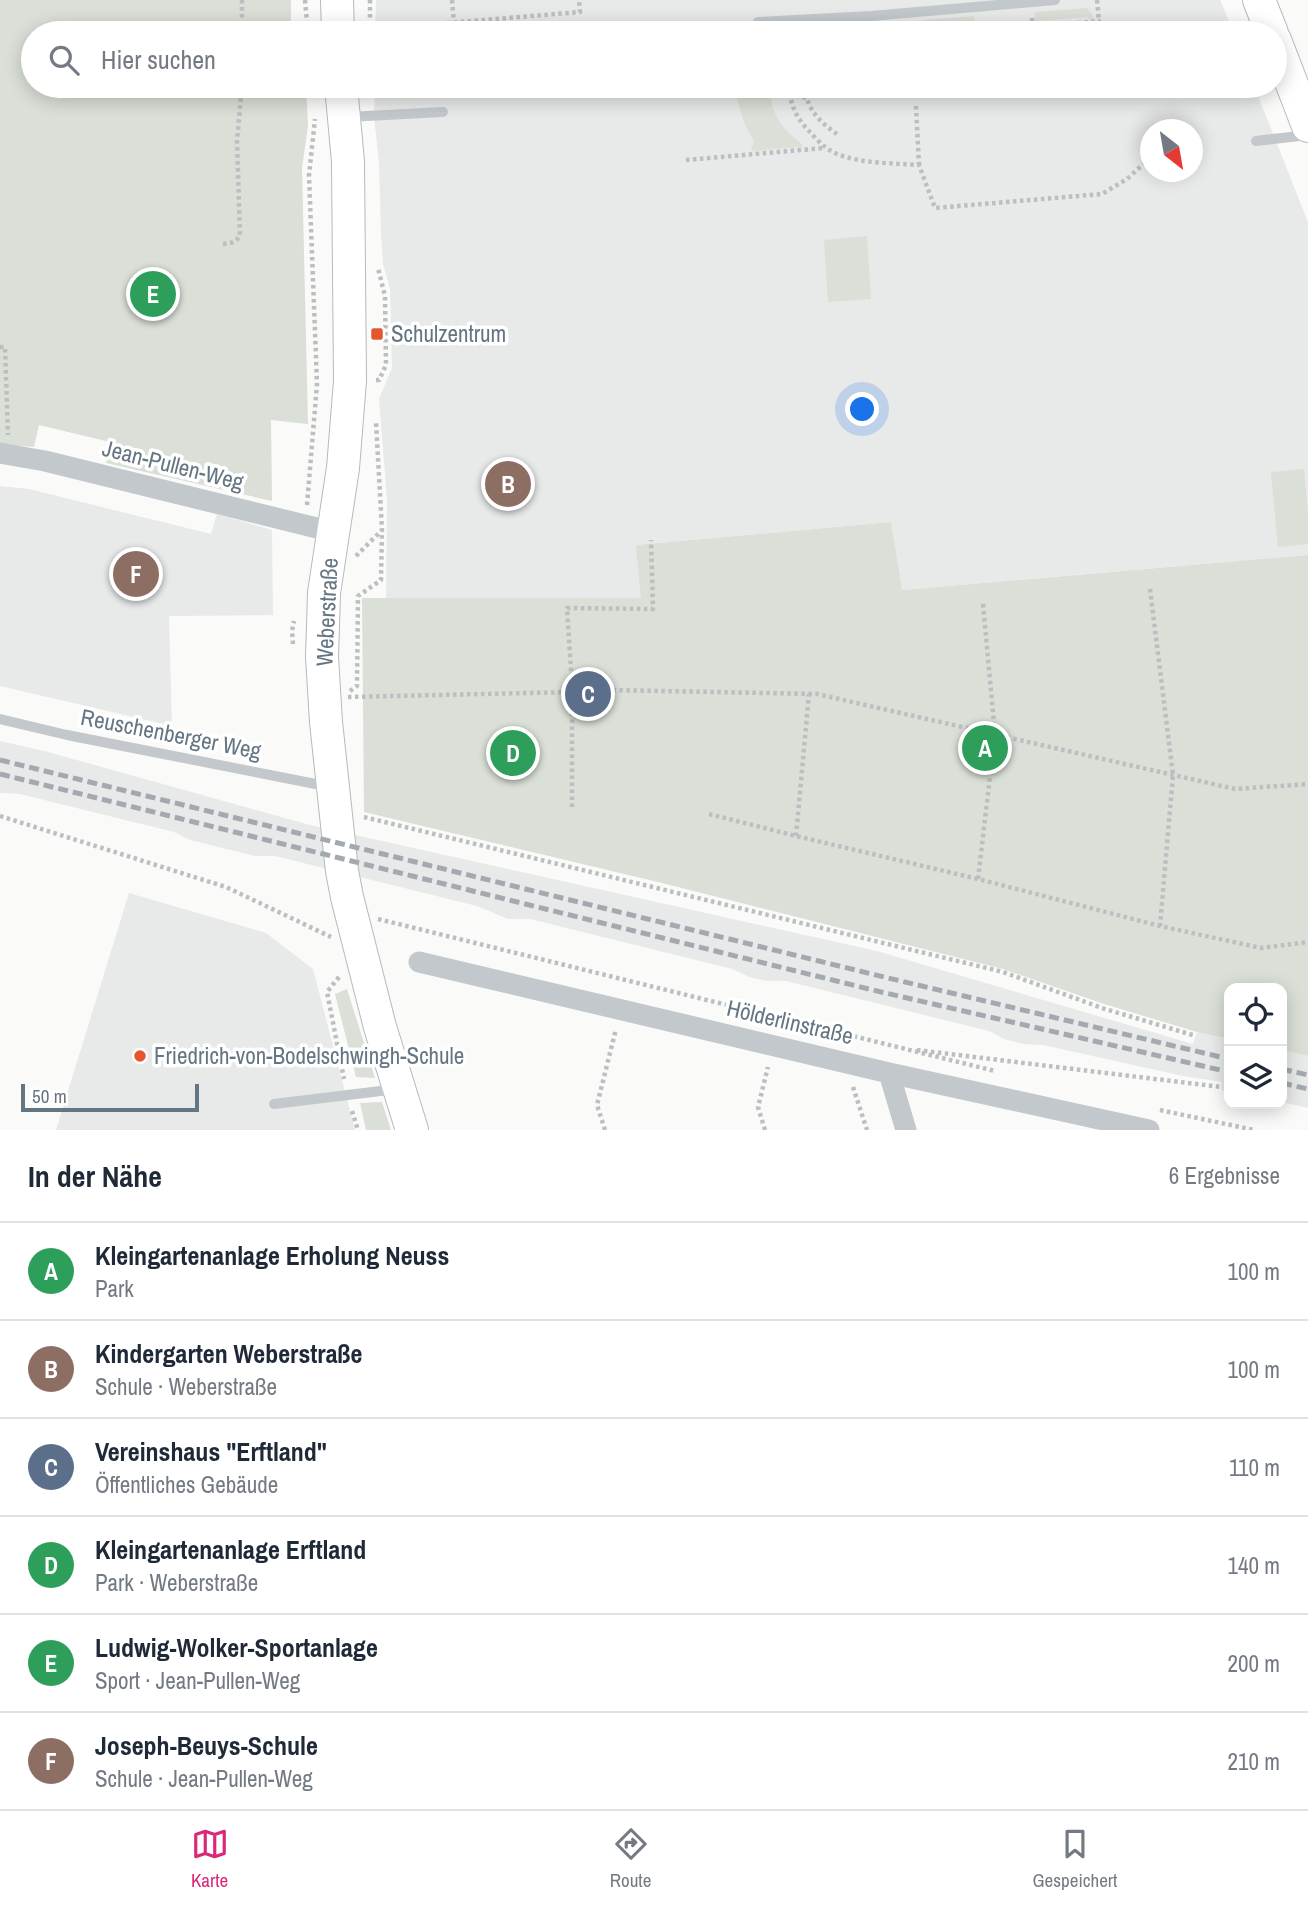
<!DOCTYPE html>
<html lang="de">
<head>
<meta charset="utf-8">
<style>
	:root { --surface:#fff; --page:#f6f6f7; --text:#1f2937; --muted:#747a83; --line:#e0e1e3; --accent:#db2777 }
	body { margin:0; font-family:"Archivo Narrow",sans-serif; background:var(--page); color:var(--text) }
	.controls { position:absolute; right:21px; bottom:21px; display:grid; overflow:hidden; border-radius:14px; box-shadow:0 4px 18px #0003 }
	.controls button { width:63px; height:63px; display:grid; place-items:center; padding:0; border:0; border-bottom:2px solid var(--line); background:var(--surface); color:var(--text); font:35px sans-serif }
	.compass { position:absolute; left:1140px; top:119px; width:63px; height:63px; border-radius:50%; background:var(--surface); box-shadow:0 4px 18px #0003; rotate:149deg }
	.scale { position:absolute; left:21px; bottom:18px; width:178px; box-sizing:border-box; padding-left:7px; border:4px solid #657683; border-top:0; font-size:19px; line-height:24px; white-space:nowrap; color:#657683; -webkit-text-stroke:5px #fff; paint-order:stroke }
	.you { position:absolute; left:863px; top:410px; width:24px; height:24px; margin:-18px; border:5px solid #fff; border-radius:50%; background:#1a73e8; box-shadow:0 0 0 10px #1a73e833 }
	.badge { display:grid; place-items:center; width:46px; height:46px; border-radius:50%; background:var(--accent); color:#fff; font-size:23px; font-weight:700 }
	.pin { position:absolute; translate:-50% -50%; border:4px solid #fff; box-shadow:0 2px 7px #0006 }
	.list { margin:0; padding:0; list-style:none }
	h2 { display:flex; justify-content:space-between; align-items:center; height:91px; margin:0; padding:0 28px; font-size:30px }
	h2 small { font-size:23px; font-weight:400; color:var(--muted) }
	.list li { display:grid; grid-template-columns:46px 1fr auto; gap:21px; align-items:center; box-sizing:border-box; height:98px; padding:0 28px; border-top:2px solid var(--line) }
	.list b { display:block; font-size:26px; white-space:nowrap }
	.list p { margin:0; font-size:23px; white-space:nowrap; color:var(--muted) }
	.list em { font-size:23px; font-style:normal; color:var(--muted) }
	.icon { flex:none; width:38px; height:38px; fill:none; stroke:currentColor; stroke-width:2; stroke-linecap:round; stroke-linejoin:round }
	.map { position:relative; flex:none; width:1308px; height:1130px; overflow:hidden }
	.search { position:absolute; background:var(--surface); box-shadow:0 4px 18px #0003; left:21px; right:21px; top:21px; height:77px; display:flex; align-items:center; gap:18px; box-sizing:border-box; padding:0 24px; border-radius:38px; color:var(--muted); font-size:26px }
	.sheet { height:679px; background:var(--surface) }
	nav { display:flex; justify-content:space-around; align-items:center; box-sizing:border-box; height:98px; border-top:2px solid var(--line); background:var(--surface); font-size:19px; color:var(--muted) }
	nav a { display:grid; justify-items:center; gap:4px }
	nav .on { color:var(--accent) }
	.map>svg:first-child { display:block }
</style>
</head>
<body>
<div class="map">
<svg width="1308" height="1130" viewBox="0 0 1308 1130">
	<rect width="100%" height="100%" fill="#fafaf8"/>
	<!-- built -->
	<path fill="#e8e9e9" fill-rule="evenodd" d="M376,0H1220L1234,33H375Z
		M375,86H1254L1308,222V555L901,590L891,522L637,545L642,598L386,599L387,500L379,399L392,368L390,289L383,264L381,235L379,162L374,118ZM1150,130H1192V172H1150Z
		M0,486L29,489L211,534L217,514L272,530L273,615L169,616L172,726L0,686Z
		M0,741L48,752L310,825L877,951L1193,1044L1197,1032L1229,1039V1092L1221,1090L1222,1082L1183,1076L1043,1045L1023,1044L1004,1039L989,1031L786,981H767L749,977L732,969L530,919H508L477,906L275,856H255L190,840L174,832L20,794L0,793Z
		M129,893L266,933L313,969L355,1130H56Z
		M1282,1050L1308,1056V1108L1282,1102Z"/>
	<!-- green -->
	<path fill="#dadfd7" d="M0,0H291V33H33V86H306L308,126L302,168L308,424L271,420L272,501L106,463L110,442L39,425L34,447L0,444Z
		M1087,8L1092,14L1093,19L1091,20L1087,17L1035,21V12Z
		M974,16L975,26L924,30L923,20Z
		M735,86H771C768,113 783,129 803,145L801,147L751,151L754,141C743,124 738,106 735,86Z
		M867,236L871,299L828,302L824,240Z
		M1304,469L1308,515V544L1278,547L1271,472Z
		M891,522L902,590L1308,555V1056L1282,1050V988H1229V1039L1197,1032L1104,1004L1003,969L662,883L364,812L362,598H641L636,545Z
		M347,989L375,1078L356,1077L335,994Z
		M382,1102L391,1130H366L360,1103Z"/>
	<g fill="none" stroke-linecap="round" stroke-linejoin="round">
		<!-- secondary casing -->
		<g stroke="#b3babf" stroke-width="34">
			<path id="secondary" d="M337,0L338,33
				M1259,0L1272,33
				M1275,40L1308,126
				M341,86L348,162L350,381L343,468L324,593L322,657L326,722L342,871L347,897L380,1027L412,1130"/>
		</g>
		<!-- path -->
		<path stroke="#bbbfc2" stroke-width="4.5" stroke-dasharray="3.5 3.5" stroke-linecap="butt" d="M242,0V33
			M305,0L308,33
			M370,0V33
			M452,0L454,23
			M1097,0L1099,21
			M1032,18L1033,33
			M728,24L743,23
			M363,30L580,12L579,0
			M973,33L1099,21L1101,33
			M790,86C789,103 796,117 808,130C814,136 820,144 828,149C850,164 892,163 919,165L935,208L1102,194L1127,179L1150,158
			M789,94L807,98C811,114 824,125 837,134
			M916,106L919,165
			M686,160L824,148
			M223,244C231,243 235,243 240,236L237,141L242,86
			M0,347H5L8,435
			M376,380H379L386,365L385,296L378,268
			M307,505L317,384L309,175L315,119
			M356,556L382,530
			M1150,589L1173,775L1160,926
			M293,644L292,631L294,621
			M572,685L567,608L653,609L651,540
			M350,691L357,686L358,596L381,580L382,530L376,422
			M348,697L572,692V685L599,684L610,690L817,694L1235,789L1308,784
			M572,807V692
			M709,814L796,836L978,879L1160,926L1261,948L1308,942
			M0,816L226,887L331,937
			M364,817L1003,972L1102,1008L1196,1036
			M796,836L809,694
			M978,879L995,734L983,604
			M378,919L995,1071
			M339,977L327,992L344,1079
			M917,1050L1221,1087
			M853,1087L867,1130
			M1160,1110L1254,1130
			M352,1111L358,1130
			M605,1130L597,1105L616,1029
			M765,1130L758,1107L768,1067"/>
		<!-- lane -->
		<path stroke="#c3c8cc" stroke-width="10" d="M758,22L871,16L1055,0
			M348,117L443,112
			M1256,141L1308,135
			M0,719L67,735L331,787
			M274,1104L397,1089"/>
		<!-- street -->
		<path stroke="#c3c8cc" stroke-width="21" d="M0,453L45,461L333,532
			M419,962L889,1073L1149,1130
			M889,1073L906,1130"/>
		<!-- secondary -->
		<use href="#secondary" stroke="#fff" stroke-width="32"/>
		<!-- rail -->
		<path stroke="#a2aab0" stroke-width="5" stroke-dasharray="10 5" stroke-linecap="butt" d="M0,760L884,977L1229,1059
			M0,774L881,992L1229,1072
			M1282,1069L1308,1075
			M1282,1083L1308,1089"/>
	</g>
	<!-- markers -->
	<g fill="#e4572e" stroke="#fff" stroke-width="2.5">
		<rect x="370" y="327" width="14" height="14" rx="3.5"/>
		<circle cx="140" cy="1056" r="7"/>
	</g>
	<g text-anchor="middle" stroke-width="7" stroke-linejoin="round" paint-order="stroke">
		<!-- poi labels -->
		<g font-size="23" fill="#657683" stroke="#fff" text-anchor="start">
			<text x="391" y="342">Schulzentrum</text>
			<text x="154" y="1064">Friedrich-von-Bodelschwingh-Schule</text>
		</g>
		<!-- street labels -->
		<g font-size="23" fill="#657683" stroke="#fff">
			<text transform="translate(173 465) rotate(14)" y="8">Jean-Pullen-Weg</text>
			<text transform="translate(327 612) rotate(-87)" y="8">Weberstraße</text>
			<text transform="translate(171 734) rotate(11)" y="8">Reuschenberger Weg</text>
			<text transform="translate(790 1022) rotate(13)" y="8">Hölderlinstraße</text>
		</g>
	</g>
</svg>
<div class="controls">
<button><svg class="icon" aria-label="locate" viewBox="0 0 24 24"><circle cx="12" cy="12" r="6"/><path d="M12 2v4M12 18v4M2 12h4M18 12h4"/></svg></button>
<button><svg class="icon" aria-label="layers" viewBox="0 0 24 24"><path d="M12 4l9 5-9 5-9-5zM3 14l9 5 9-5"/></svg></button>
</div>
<svg class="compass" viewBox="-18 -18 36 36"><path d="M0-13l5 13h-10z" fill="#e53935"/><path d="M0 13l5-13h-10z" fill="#747a83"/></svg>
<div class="scale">50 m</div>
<div class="you"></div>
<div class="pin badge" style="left:985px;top:748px;background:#2e9e5b">A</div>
<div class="pin badge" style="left:508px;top:484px;background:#8d6e63">B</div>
<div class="pin badge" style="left:588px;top:694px;background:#5c6f8a">C</div>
<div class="pin badge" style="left:513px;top:753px;background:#2e9e5b">D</div>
<div class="pin badge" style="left:153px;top:294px;background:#2e9e5b">E</div>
<div class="pin badge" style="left:136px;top:574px;background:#8d6e63">F</div>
<div class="search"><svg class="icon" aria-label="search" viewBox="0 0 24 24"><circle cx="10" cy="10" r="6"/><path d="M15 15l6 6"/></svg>Hier suchen</div>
</div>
<section class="sheet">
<h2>In der Nähe<small>6 Ergebnisse</small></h2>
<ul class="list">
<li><span class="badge" style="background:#2e9e5b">A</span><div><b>Kleingartenanlage Erholung Neuss</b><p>Park</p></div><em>100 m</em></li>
<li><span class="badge" style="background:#8d6e63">B</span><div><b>Kindergarten Weberstraße</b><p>Schule · Weberstraße</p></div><em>100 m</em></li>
<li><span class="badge" style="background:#5c6f8a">C</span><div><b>Vereinshaus &quot;Erftland&quot;</b><p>Öffentliches Gebäude</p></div><em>110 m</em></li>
<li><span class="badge" style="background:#2e9e5b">D</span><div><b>Kleingartenanlage Erftland</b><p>Park · Weberstraße</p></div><em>140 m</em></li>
<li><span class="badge" style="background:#2e9e5b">E</span><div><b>Ludwig-Wolker-Sportanlage</b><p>Sport · Jean-Pullen-Weg</p></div><em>200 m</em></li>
<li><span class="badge" style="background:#8d6e63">F</span><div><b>Joseph-Beuys-Schule</b><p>Schule · Jean-Pullen-Weg</p></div><em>210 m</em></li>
</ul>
</section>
<nav>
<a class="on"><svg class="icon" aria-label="map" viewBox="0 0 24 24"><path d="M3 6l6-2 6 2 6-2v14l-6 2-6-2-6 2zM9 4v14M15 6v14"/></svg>Karte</a>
<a><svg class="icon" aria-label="directions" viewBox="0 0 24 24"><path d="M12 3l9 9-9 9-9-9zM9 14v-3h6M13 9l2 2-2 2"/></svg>Route</a>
<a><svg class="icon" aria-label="saved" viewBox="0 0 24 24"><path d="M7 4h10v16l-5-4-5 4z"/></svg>Gespeichert</a>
</nav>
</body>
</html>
